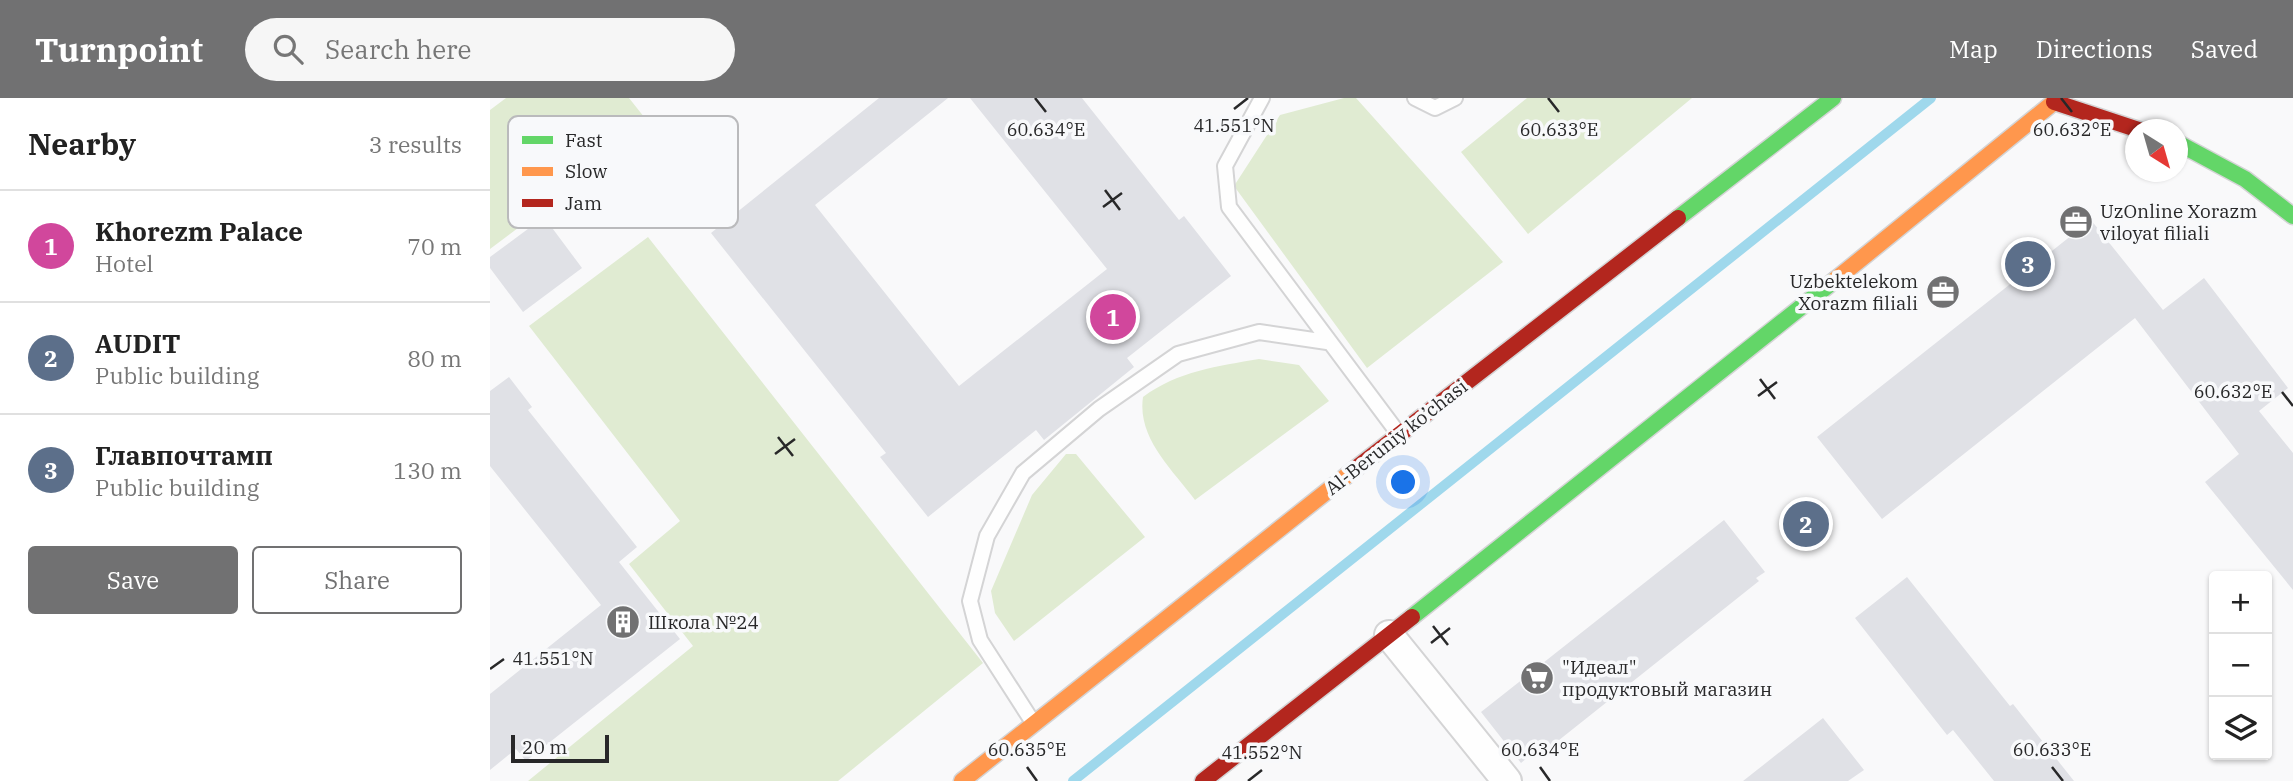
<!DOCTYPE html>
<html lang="en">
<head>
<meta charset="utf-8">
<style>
	:root { --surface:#fff; --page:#f6f6f6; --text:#222; --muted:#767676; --line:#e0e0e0; --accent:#717172 }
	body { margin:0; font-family:"IBM Plex Serif",serif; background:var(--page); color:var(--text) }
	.controls { position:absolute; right:21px; bottom:21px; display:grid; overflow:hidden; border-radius:7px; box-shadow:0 2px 5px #0004 }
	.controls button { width:63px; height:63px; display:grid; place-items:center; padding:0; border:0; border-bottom:2px solid var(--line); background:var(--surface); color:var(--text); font:35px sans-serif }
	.compass { position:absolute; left:1635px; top:21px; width:63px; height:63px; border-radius:50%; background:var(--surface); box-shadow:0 2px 5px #0004; rotate:143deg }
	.scale { position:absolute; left:21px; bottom:18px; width:98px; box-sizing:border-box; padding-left:7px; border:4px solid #282829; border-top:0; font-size:19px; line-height:24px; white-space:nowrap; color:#282829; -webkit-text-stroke:5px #f8f9fb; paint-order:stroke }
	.you { position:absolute; left:914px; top:385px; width:24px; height:24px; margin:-18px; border:5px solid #fff; border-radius:50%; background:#1a73e8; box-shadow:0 0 0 10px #1a73e833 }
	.badge { display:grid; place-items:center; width:46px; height:46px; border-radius:50%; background:var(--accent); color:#fff; font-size:23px; font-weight:700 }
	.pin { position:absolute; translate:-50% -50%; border:4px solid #fff; box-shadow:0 2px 7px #0006 }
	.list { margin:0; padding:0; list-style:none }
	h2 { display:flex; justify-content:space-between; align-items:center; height:91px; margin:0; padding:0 28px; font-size:30px }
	h2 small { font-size:23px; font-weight:400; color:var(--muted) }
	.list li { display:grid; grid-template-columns:46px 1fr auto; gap:21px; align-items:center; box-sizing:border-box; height:112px; padding:0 28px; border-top:2px solid var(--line) }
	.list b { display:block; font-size:26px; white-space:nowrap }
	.list p { margin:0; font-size:23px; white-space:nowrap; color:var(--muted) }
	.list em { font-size:23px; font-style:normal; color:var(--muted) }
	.actions { display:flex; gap:14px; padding:21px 28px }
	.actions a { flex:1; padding:16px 0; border:2px solid var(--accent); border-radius:7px; text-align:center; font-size:24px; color:var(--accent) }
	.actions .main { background:var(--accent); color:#fff }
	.icon { flex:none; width:38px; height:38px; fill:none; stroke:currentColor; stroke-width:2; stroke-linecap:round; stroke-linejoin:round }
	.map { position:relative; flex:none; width:1803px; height:683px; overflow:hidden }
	header { display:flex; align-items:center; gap:42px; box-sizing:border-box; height:98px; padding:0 35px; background:var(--accent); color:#fff }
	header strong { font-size:33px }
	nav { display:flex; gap:38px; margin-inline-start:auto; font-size:24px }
	.search { width:490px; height:63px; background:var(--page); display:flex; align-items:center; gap:18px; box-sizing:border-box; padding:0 24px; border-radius:38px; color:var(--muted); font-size:26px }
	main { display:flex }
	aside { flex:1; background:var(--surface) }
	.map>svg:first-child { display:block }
</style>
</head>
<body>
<header>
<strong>Turnpoint</strong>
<div class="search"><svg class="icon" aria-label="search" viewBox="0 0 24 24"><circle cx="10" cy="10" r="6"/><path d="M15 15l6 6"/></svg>Search here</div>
<nav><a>Map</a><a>Directions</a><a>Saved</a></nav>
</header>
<main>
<aside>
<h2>Nearby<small>3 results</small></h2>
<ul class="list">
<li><span class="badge" style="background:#d1479c">1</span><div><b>Khorezm Palace</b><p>Hotel</p></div><em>70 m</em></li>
<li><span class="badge" style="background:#5c6f8a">2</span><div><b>AUDIT</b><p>Public building</p></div><em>80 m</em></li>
<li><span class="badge" style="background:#5c6f8a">3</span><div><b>Главпочтамп</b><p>Public building</p></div><em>130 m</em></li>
</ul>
<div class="actions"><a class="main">Save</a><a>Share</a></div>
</aside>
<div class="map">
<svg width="1803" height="683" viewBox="0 0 1803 683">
	<rect width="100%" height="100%" fill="#f9f9fa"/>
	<!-- green -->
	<path fill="#e0ebd2" d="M16,0H139L162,29L0,151V12Z
		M854,0H866L1013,164L877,270L744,88L790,17Z
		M1037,0H1202L1038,136L971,54Z
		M158,139L493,565L348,683H38L203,548L139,466L190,423L39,228Z
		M769,261L809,267L839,303L705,402C682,371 647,340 653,299C688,273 728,268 769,261Z
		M576,356H586L655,439L524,543L505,515L501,493L542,397Z"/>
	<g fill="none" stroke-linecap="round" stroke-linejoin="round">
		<!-- stream -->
		<path stroke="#9fd8ec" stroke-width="10" d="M583,683L1441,0"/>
	</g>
	<!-- building -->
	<path fill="#e0e1e6" d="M389,0H458L325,107L469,288L617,171L480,0H592L689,122L694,118L741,178L637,260L644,269L554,342L546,332L438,419L390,359L396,355L221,135Z
		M54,119L92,170L33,214L0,170V159Z
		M1601,122L1673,212L1714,180L1798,290L1769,313L1803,355V492L1715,384L1749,356L1645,220L1392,421L1327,339Z
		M19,279L42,309L38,312L147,449L129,464L190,541L36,663L26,651L0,672V596L111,507L0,368V293Z
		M1234,422L1275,474L1266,480L1269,483L1049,658L1045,653L1031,665L991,614Z
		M1417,479L1520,608L1523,606L1584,683H1504L1463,632L1457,637L1365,520Z
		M1333,620L1374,672L1358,683H1253Z"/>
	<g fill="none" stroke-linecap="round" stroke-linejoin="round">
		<!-- lane casing -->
		<g stroke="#d4d4d5" stroke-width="18">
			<path id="lane" d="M772,0L735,68L739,109L908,335
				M925,0L945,10L965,0
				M544,626L490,542L480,503L497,438L533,375L609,311L688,256L769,234L837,244"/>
		</g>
		<!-- street casing -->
		<g stroke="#d4d4d5" stroke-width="32">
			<path id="street" d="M899,537L1017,683"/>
		</g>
		<!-- fast casing -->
		<g stroke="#d4d4d5" stroke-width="19">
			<path id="fast" d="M1688,45L1755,81L1803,118
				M1188,120L1343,0
				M922,519L1345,182"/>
		</g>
		<!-- slow casing -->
		<g stroke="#d4d4d5" stroke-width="19">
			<path id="slow" d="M1345,182L1569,0
				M472,683L865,371"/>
		</g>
		<!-- jam casing -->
		<g stroke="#d4d4d5" stroke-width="19">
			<path id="jam" d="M1564,4L1649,32
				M865,371L1188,120
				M713,683L922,519"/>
		</g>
		<!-- lane -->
		<use href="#lane" stroke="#fefefe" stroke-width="14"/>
		<!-- street -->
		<use href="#street" stroke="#fefefe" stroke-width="28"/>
		<!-- fast -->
		<use href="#fast" stroke="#63d668" stroke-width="16"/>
		<!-- slow -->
		<use href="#slow" stroke="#ff974d" stroke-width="16"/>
		<!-- jam -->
		<use href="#jam" stroke="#b3261e" stroke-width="16"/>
	</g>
	<!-- ticks -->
	<path fill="none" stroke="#282829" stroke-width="2.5" d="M545,0L556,14M1058,0L1069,14M1571,0L1582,14M744,11L758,0M615,92L630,112M613,109L632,95M1270,281L1285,301M1792,294L1803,308M1268,298L1287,284M288,339L303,358M285,356L305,341M943,528L958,547M941,545L960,530M0,571L14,561M537,669L547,683M1050,669L1060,683M1562,669L1573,683M758,683L772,672"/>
	<!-- icons -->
	<defs>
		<g id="office-disc" transform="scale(1.75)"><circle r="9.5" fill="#717172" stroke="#f8f9fb"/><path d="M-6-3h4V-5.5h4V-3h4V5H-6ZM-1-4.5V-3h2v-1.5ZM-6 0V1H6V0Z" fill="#fff"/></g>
		<g id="building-disc" transform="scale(1.75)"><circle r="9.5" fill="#717172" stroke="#f8f9fb"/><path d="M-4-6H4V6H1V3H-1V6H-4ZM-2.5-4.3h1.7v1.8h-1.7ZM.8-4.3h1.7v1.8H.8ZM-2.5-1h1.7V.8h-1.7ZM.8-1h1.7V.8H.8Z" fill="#fff"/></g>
		<g id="supermarket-disc" transform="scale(1.75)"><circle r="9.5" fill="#717172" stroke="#f8f9fb"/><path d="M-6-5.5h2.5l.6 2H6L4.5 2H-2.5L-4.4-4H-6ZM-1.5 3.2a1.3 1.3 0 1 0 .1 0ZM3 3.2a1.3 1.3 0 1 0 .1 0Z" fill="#fff"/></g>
	</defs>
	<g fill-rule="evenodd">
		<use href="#office-disc" x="1586" y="124"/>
		<use href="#office-disc" x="1453" y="194"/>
		<use href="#building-disc" x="133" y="524"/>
		<use href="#supermarket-disc" x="1047" y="580"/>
	</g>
	<g text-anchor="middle" stroke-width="7" stroke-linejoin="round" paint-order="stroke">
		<!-- poi labels -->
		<g font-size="19" fill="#282829" stroke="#f8f9fb" text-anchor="start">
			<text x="1610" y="120">UzOnline Xorazm<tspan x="1610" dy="22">viloyat filiali</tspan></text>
			<text x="1428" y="190" text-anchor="end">Uzbektelekom<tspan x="1428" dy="22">Xorazm filiali</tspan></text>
			<text x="158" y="531">Школа №24</text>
			<text x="1072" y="576">"Идеал"<tspan x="1072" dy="22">продуктовый магазин</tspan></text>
		</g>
		<!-- street labels -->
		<g font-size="19" fill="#282829" stroke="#f8f9fb">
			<text transform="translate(906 339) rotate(-38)" y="7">Al-Beruniy ko’chasi</text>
		</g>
	</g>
	<!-- legend -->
	<rect x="18" y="18" width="230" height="112" rx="10" fill="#f8f9fb" stroke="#bababc" stroke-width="2"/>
	<rect x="32" y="38" width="31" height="8" fill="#63d668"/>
	<rect x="32" y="69" width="31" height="9" fill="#ff974d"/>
	<rect x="32" y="101" width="31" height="8" fill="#b3261e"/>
	<g font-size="19" fill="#282829">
		<text x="75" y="49">Fast</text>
		<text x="75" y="80">Slow</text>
		<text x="75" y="112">Jam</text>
	</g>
	<g font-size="18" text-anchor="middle" fill="#282829" stroke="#f8f9fb" stroke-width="7" stroke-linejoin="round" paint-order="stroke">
		<text x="744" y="34">41.551°N</text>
		<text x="556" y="38">60.634°E</text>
		<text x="1069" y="38">60.633°E</text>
		<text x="1582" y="38">60.632°E</text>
		<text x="1743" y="300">60.632°E</text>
		<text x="63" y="567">41.551°N</text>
		<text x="537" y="658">60.635°E</text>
		<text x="1050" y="658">60.634°E</text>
		<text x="1562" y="658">60.633°E</text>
		<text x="772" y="661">41.552°N</text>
	</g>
</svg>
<div class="controls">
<button>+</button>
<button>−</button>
<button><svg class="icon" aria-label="layers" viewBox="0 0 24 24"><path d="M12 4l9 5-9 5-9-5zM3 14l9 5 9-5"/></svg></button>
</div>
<svg class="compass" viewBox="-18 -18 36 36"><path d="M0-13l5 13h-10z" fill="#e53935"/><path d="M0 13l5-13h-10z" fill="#767676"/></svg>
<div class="scale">20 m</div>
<div class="you"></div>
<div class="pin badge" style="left:623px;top:219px;background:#d1479c">1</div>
<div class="pin badge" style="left:1316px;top:426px;background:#5c6f8a">2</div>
<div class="pin badge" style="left:1538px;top:166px;background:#5c6f8a">3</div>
</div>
</main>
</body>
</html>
